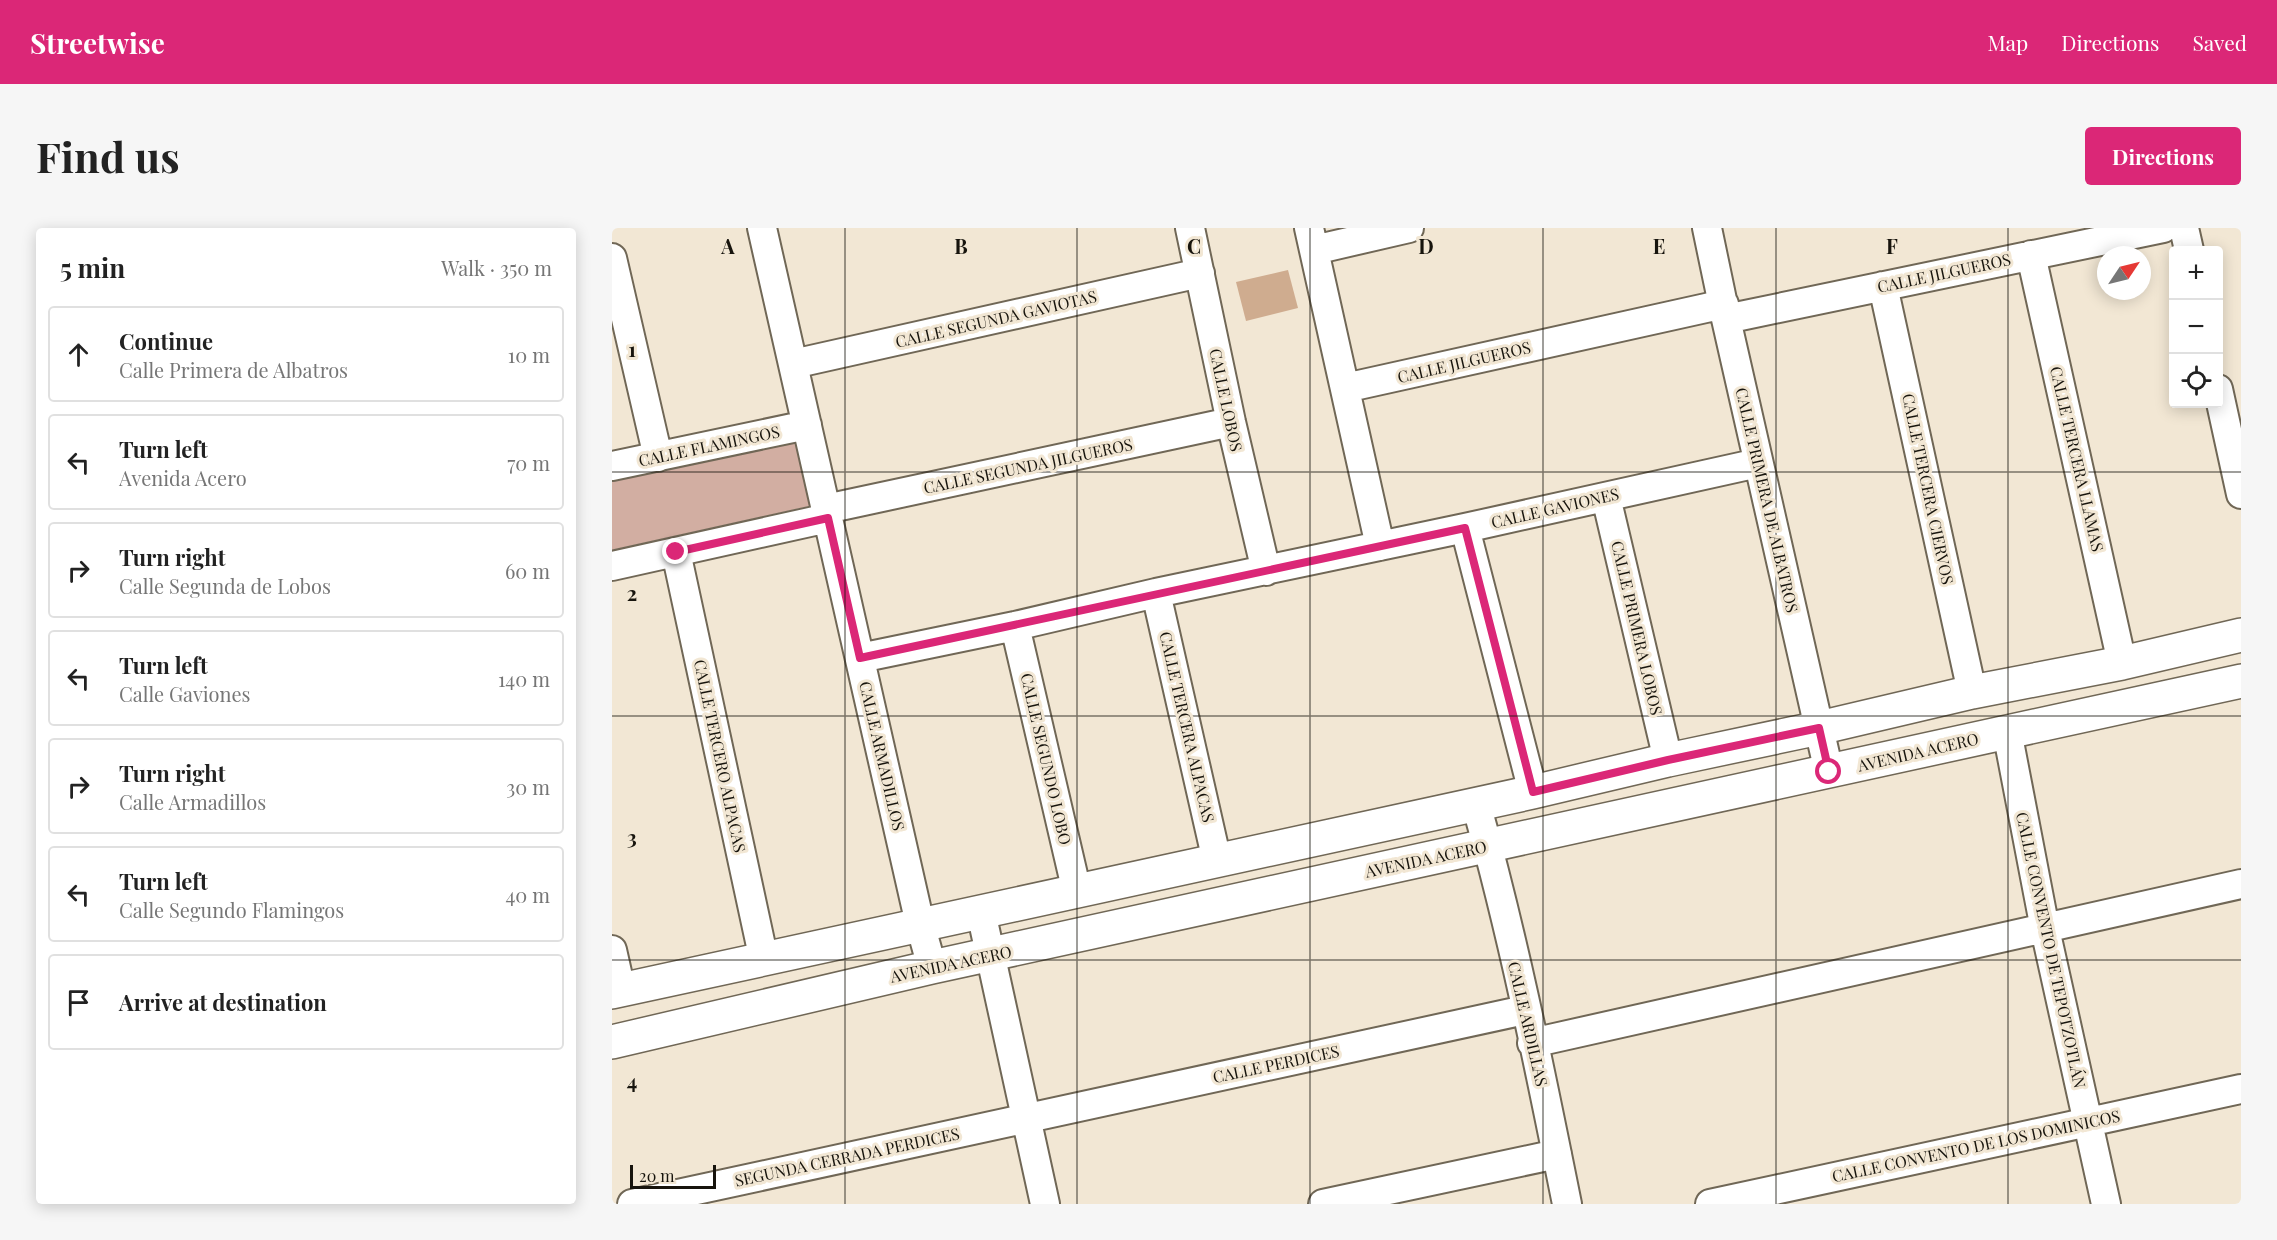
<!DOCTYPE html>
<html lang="en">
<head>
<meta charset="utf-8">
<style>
	:root { --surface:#fff; --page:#f6f6f6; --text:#222; --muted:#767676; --line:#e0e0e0; --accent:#db2777 }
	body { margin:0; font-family:"Playfair Display",serif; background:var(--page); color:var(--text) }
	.controls { position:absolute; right:18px; top:18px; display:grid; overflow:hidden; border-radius:6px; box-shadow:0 3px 15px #0003 }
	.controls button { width:54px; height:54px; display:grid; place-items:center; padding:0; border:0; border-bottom:2px solid var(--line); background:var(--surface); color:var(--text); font:30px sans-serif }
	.compass { position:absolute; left:1485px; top:18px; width:54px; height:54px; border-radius:50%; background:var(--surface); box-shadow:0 3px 15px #0003; rotate:55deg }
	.scale { position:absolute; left:18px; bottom:15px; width:86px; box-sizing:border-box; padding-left:6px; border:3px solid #17140d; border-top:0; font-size:16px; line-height:21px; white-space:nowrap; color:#17140d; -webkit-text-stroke:4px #f2e7d4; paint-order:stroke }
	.stop { position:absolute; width:18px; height:18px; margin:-14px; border:4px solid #db2777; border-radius:50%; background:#fff }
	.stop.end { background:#db2777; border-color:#fff; box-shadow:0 2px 6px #0008 }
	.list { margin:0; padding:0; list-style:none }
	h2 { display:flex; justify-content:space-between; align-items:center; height:78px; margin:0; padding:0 24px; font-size:26px }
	h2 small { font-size:20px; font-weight:400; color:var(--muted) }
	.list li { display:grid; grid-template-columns:39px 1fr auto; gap:18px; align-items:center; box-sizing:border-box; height:96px; margin:0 12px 12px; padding:0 12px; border:2px solid var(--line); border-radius:6px }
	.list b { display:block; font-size:22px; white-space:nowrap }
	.list p { margin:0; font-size:20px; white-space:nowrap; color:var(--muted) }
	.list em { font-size:20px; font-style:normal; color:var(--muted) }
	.icon { flex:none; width:33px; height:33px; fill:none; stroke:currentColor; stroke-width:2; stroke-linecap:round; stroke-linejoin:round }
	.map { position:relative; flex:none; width:1629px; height:976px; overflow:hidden; border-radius:6px }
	header { display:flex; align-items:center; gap:36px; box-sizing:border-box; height:84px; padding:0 30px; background:var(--accent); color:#fff }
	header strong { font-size:28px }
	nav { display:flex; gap:33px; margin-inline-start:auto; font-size:21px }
	.intro { display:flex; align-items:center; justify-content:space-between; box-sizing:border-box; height:144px; padding:0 36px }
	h1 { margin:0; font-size:42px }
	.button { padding:15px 27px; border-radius:6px; background:var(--accent); color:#fff; font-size:21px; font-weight:700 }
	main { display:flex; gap:36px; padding:0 36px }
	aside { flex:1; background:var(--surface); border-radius:6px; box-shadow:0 3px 15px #0003 }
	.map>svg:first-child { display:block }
</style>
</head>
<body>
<header>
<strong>Streetwise</strong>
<nav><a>Map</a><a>Directions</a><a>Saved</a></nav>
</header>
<div class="intro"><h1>Find us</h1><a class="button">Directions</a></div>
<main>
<aside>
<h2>5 min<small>Walk · 350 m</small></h2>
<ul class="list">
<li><svg class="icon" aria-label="ahead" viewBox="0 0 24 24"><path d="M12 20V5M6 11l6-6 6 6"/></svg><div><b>Continue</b><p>Calle Primera de Albatros</p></div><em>10 m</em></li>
<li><svg class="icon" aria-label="left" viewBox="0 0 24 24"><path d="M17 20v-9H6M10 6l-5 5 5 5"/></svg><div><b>Turn left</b><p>Avenida Acero</p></div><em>70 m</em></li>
<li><svg class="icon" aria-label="right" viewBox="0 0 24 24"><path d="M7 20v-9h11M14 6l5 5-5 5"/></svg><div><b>Turn right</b><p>Calle Segunda de Lobos</p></div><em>60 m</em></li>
<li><svg class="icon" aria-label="left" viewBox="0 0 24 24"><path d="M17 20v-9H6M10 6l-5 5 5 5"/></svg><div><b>Turn left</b><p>Calle Gaviones</p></div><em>140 m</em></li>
<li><svg class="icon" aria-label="right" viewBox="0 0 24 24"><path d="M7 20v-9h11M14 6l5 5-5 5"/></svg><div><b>Turn right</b><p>Calle Armadillos</p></div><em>30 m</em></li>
<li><svg class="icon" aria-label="left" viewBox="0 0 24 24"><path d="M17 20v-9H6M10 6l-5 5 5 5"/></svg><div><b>Turn left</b><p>Calle Segundo Flamingos</p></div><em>40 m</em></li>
<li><svg class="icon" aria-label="arrive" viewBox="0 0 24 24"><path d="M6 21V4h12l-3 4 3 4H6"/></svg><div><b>Arrive at destination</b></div></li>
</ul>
</aside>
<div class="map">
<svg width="1629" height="976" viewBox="0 0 1629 976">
	<rect width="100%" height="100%" fill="#f2e7d4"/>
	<!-- green -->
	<path fill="#d2aea2" d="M184,212L198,278L0,322V249Z"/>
	<!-- building -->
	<path fill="#cfac8f" d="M676,42L686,80L634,93L624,54Z"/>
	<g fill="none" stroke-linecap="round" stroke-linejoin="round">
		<!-- street casing -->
		<g stroke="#706756" stroke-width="32">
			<path id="street" d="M150,0L308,696L320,739
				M578,0L619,194L654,343
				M697,0L768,318
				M1095,0L1114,91L1217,544
				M1572,0L1577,22
				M702,22L797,0
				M1419,27L1510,435
				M0,30L46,229
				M1271,58L1360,464
				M1114,91L1551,0
				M181,136L588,45
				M733,160L1112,76
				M1606,161L1629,266
				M0,238L195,197
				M994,269L1056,532
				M214,281L619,194
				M853,300L921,564
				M64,324L152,732
				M0,338L216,290
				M544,365L605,633
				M403,398L465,664
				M248,430L403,398L544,365L853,300L1146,235
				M1395,503L1433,701L1494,976
				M864,576C901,707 928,842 955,976
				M369,684L433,976
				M0,722L9,762
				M920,815L1629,656
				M20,976L913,782
				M711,976L945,926
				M1098,976L1629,861"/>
		</g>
		<!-- secondary casing -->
		<g stroke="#706756" stroke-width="36">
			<path id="secondary" d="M0,764L921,564L1056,532L1207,500L1360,464L1510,435L1629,407
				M0,814L320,739L1629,453"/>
		</g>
		<!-- street -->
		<use href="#street" stroke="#fff" stroke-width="28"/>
		<!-- secondary -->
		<use href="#secondary" stroke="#fff" stroke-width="33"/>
	</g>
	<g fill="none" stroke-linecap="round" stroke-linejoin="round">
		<!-- route -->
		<path stroke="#db2777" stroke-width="8" d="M64,324L216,290L248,430L853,300L921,564L1056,532L1207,500L1217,544"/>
	</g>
	<!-- grid -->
	<path fill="none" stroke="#17140d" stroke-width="1.5" stroke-opacity="0.55" d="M233,0V976M465,0V976M698,0V976M931,0V976M1164,0V976M1396,0V976M0,244H1629M0,488H1629M0,732H1629"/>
	<g text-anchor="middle" stroke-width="6" stroke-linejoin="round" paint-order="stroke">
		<!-- street labels -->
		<g font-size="16" fill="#17140d" stroke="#f2e7d4">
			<text transform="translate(1332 45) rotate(-12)" y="6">CALLE JILGUEROS</text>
			<text transform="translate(384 91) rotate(-13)" y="6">CALLE SEGUNDA GAVIOTAS</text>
			<text transform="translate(852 134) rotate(-13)" y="6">CALLE JILGUEROS</text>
			<text transform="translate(614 172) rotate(78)" y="6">CALLE LOBOS</text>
			<text transform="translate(97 218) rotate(-12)" y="6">CALLE FLAMINGOS</text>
			<text transform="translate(1465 231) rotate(77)" y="6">CALLE TERCERA LLAMAS</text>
			<text transform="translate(416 238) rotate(-12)" y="6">CALLE SEGUNDA JILGUEROS</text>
			<text transform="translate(1316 261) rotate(78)" y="6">CALLE TERCERA CIERVOS</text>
			<text transform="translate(1155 272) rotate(77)" y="6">CALLE PRIMERA DE ALBATROS</text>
			<text transform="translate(943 280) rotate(-13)" y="6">CALLE GAVIONES</text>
			<text transform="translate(1025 400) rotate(77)" y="6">CALLE PRIMERA LOBOS</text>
			<text transform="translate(575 499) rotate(77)" y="6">CALLE TERCERA ALPACAS</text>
			<text transform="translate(1306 524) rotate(-13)" y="6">AVENIDA ACERO</text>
			<text transform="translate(108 528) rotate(78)" y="6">CALLE TERCERO ALPACAS</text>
			<text transform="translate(270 528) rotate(77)" y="6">CALLE ARMADILLOS</text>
			<text transform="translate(434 531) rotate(77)" y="6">CALLE SEGUNDO LOBO</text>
			<text transform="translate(814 631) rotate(-12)" y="6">AVENIDA ACERO</text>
			<text transform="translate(1439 722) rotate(78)" y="6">CALLE CONVENTO DE TEPOTZOTLÁN</text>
			<text transform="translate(339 736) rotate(-12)" y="6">AVENIDA ACERO</text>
			<text transform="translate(916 796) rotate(77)" y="6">CALLE ARDILLAS</text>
			<text transform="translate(664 836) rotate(-12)" y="6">CALLE PERDICES</text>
			<text transform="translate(1364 918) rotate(-12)" y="6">CALLE CONVENTO DE LOS DOMINICOS</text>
			<text transform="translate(235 929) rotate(-12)" y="6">SEGUNDA CERRADA PERDICES</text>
		</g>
	</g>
	<g font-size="20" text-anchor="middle" font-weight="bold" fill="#17140d" stroke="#f2e7d4" stroke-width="6" stroke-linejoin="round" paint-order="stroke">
		<text x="116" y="26">A</text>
		<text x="349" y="26">B</text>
		<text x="582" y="26">C</text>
		<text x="814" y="26">D</text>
		<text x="1047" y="26">E</text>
		<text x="1280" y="26">F</text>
		<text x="20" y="129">1</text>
		<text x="20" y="373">2</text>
		<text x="20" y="617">3</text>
		<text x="20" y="861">4</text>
	</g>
</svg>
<div class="controls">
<button>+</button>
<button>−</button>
<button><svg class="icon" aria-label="locate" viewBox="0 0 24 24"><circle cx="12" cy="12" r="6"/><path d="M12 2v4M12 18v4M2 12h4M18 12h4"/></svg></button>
</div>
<svg class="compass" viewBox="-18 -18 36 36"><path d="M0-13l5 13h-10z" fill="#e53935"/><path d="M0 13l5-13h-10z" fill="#767676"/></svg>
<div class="scale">20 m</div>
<div class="stop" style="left:1217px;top:544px"></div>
<div class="stop end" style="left:64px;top:324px"></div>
</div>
</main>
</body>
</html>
